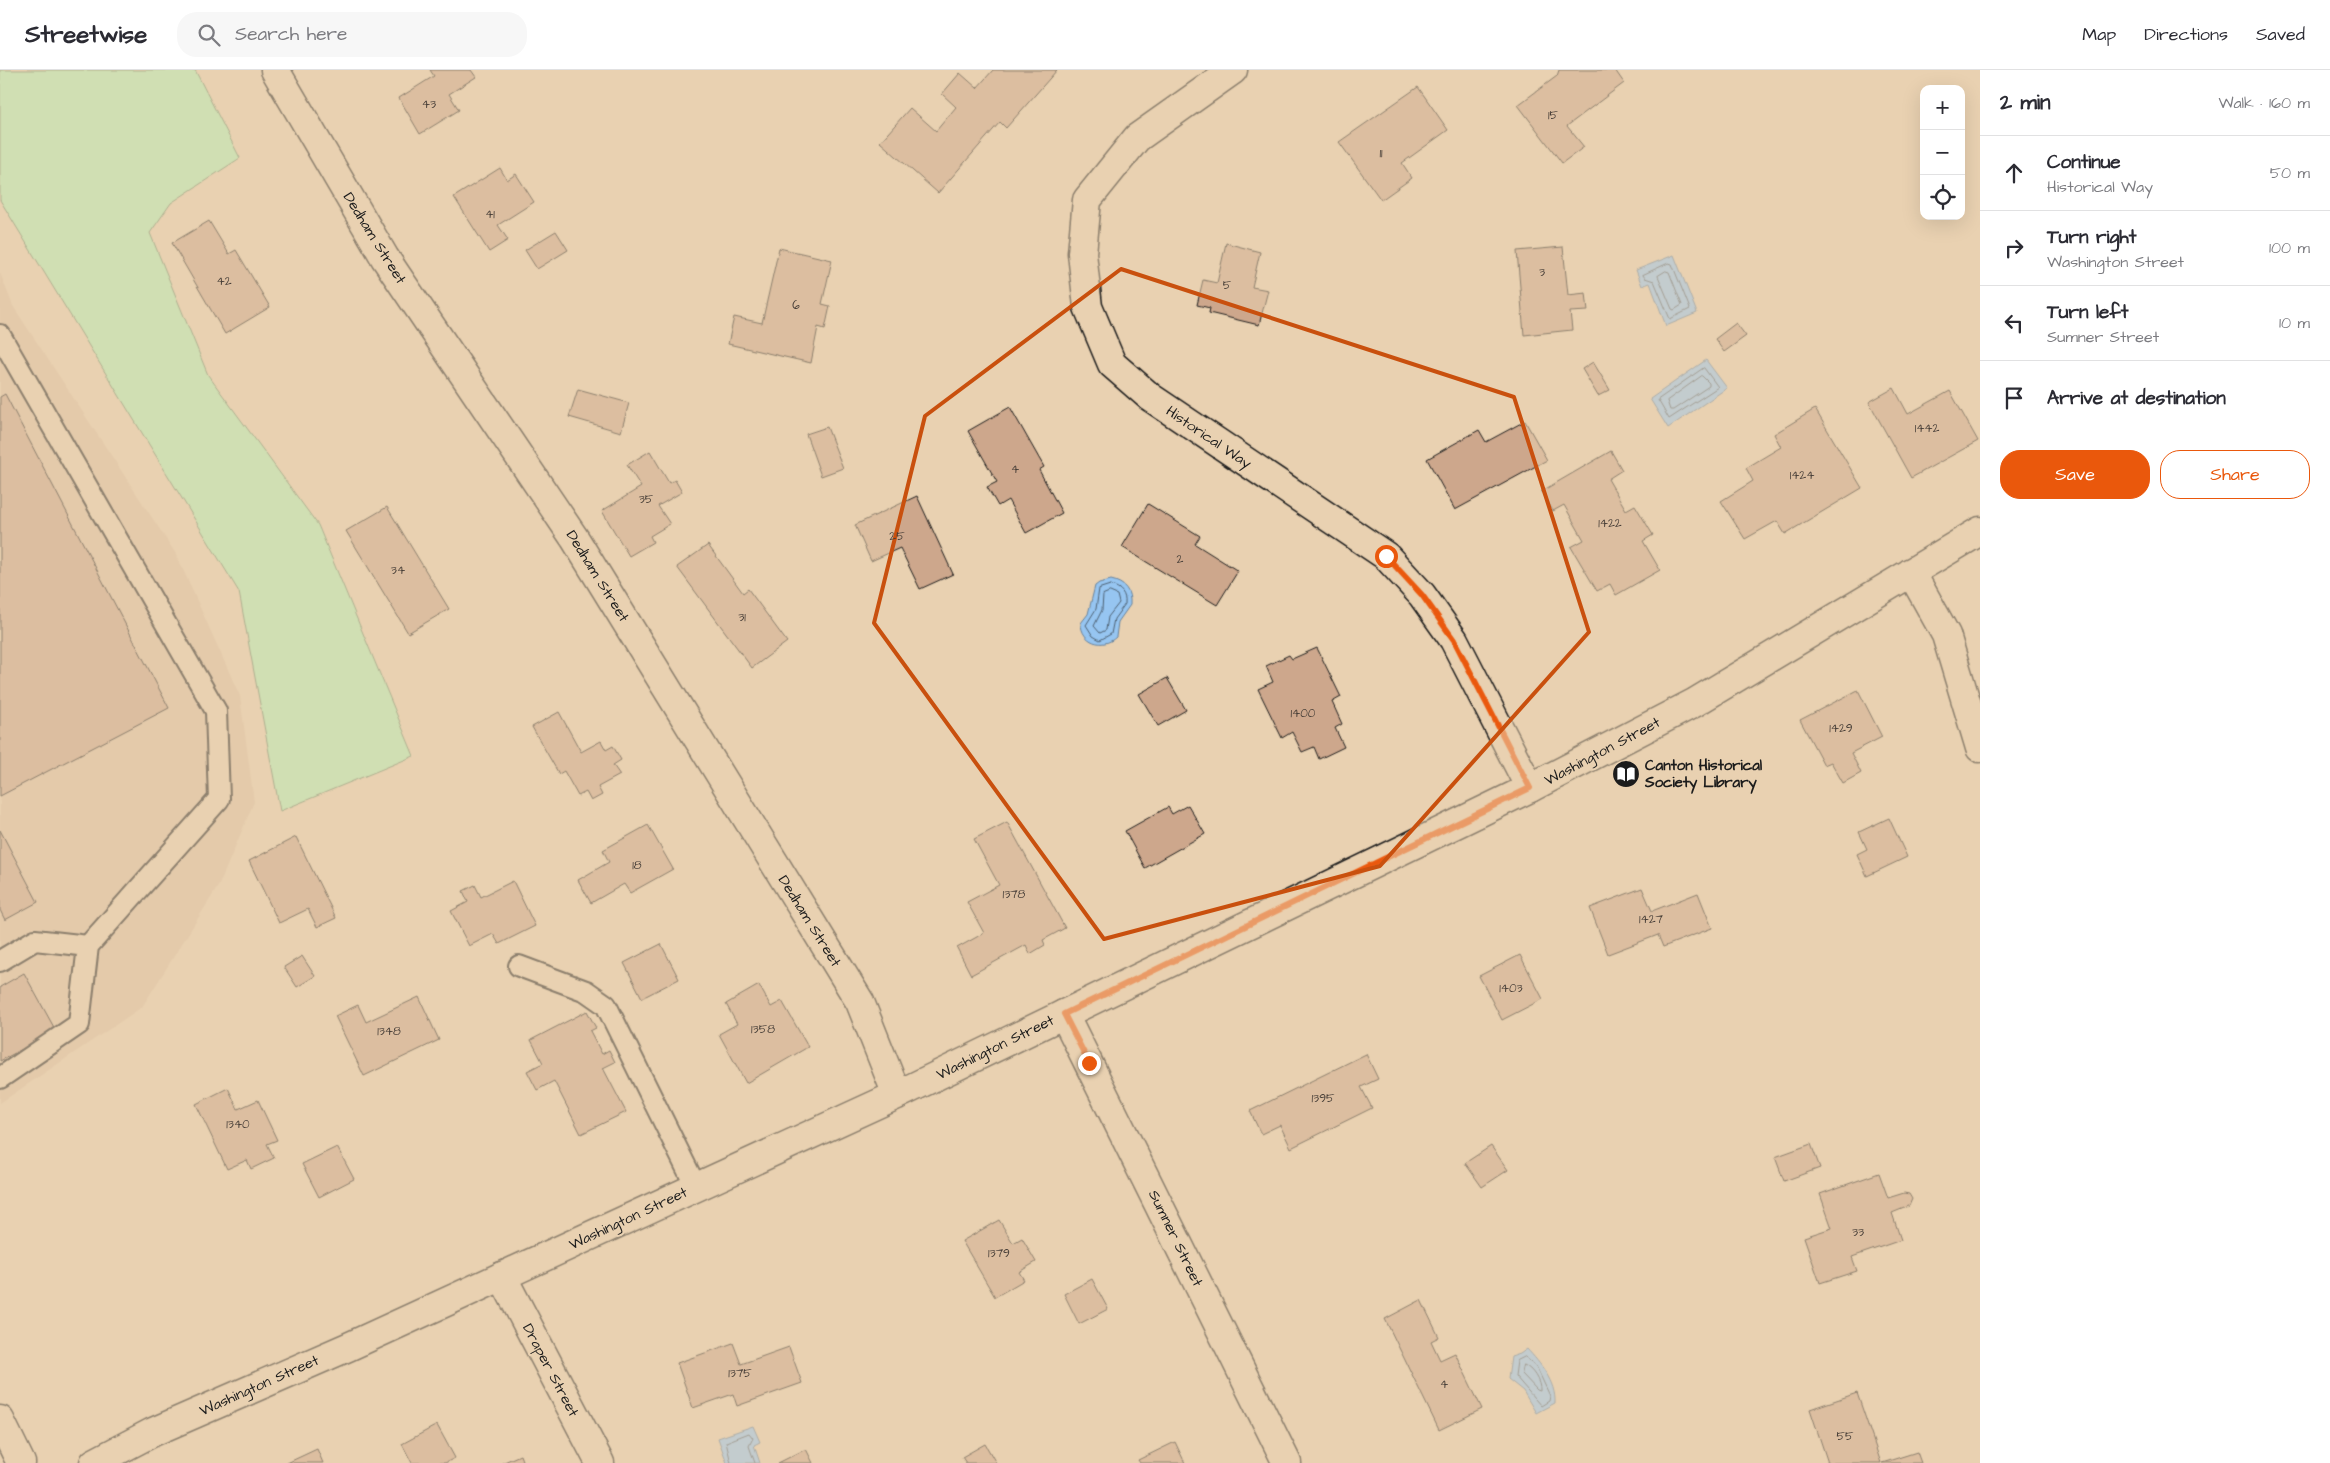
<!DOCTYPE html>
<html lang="en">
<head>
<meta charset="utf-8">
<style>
	:root { --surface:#fff; --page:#f7f7f7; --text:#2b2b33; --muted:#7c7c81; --line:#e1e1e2; --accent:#ea580c }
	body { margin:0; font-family:"Architects Daughter",sans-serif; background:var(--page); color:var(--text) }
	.controls { position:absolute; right:15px; top:15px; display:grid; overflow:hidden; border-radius:10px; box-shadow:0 5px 20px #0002 }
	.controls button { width:45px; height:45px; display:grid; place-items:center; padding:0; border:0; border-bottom:1px solid var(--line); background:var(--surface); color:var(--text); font:25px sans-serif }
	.stop { position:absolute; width:15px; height:15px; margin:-11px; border:4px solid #ea580c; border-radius:50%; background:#fff }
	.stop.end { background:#ea580c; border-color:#fff; box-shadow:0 1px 5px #0008 }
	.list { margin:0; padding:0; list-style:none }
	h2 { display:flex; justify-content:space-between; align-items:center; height:65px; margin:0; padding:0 20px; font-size:21px }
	h2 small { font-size:16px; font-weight:400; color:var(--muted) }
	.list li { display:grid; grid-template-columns:32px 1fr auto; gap:15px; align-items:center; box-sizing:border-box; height:75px; padding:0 20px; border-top:1px solid var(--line) }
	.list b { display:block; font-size:19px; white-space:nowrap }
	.list p { margin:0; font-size:16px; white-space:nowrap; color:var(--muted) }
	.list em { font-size:16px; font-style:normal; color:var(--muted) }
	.actions { display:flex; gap:10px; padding:15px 20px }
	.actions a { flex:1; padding:11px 0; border:1px solid var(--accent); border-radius:20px; text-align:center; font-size:18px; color:var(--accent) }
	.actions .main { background:var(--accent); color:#fff }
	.icon { flex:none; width:28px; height:28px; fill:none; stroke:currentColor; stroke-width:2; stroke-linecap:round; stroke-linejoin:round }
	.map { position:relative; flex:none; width:1980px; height:1393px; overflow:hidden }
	header { display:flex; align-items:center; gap:30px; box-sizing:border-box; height:70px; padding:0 25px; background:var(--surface); border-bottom:1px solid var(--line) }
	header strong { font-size:24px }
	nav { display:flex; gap:28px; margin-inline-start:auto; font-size:18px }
	.search { width:350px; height:45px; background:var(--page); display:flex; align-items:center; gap:12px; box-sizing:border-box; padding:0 18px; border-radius:20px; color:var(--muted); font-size:19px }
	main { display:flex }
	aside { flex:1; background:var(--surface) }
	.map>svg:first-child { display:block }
</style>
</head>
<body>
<header>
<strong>Streetwise</strong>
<div class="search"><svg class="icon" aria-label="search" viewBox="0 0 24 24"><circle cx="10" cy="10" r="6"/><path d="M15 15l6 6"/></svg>Search here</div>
<nav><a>Map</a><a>Directions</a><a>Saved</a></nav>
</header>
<main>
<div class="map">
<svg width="1980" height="1393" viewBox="0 0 1980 1393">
	<rect width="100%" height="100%" fill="#e9d1b1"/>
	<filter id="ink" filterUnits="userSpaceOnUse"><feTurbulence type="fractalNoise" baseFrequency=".02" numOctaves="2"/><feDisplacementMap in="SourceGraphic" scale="10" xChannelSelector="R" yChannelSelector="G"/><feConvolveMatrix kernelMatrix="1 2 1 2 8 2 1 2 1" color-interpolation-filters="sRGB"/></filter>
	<g filter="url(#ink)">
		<!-- built -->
		<path fill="#ddc1a3" d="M0,203L13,236L176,484L240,626L254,732L219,815L142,937L0,1033Z"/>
		<!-- green -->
		<path fill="#b2efb5" stroke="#678668" d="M0,0H195L240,88L171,133L150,163L208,305L318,455L414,686L280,741L239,522L0,130Z"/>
		<!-- water -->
		<path fill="#96c5f1" stroke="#65819c" d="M1674,185L1697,243L1666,256L1650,213L1642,216L1636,200Z
			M1706,290L1727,318L1668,358L1650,329Z
			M1111,510C1125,513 1131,521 1130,535L1118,552L1116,567C1103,580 1081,572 1081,553L1088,544L1095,516L1099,513Z
			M1527,1279C1540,1293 1556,1312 1555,1333L1536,1343L1523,1321L1508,1309L1511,1287L1520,1284Z
			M753,1356L760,1372L754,1375L760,1393H727L718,1368Z"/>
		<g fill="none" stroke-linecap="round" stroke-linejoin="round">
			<!-- shore -->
			<path stroke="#4d6071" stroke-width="1" d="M1669,193L1672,194L1690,239L1670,249L1654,211L1645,208L1643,205Z
				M1666,201L1669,202L1682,235L1674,240L1672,239L1658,206Z
				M1704,298L1718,317L1669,349L1658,330Z
				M1702,306L1709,313V316L1673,340H1670L1667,331Z
				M1111,515C1121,518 1126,524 1125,534L1114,549L1111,564L1100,570L1093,566L1086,555L1096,539L1099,519Z
				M1110,522L1117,525L1119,533L1108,547L1106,560L1100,563L1094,556L1102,540L1103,525Z
				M1525,1287L1536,1296L1550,1326L1549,1331L1541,1336L1515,1306L1517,1291Z
				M1524,1295C1532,1298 1541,1312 1540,1321L1537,1320L1522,1304Z
				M731,1393L726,1372L749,1363L753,1368L749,1376L755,1393"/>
		</g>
		<!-- building -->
		<path fill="#cda78c" stroke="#1c1c1c" d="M430,0H471L476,7L449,24L459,40L420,64L399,28L434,6Z
			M993,0H1057L1006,58L1000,52L938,123L880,72L910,38L936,61L956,37L942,24L960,3L977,18Z
			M1615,0L1624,13L1567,56L1584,77L1562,93L1518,35L1557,6L1559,0Z
			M1418,17L1448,60L1402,93L1412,108L1381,130L1339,72Z
			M500,98L507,110L516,104L534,132L498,155L508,170L489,182L454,127Z
			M209,151L229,184L236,180L270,237L225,264L172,173Z
			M556,161L568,180L537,199L525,180Z
			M1226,173L1260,182L1252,217L1268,220L1259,255L1209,243L1210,238L1197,235L1203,210L1217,213Z
			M1563,177L1568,225L1586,223L1588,241L1570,242L1572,260L1524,265L1517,181Z
			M779,178L832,190L822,234L830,236L825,259L818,257L811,293L728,274L734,247L762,253Z
			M1736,253L1746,266L1724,282L1715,269Z
			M1593,292L1610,320L1598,326L1582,299Z
			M1894,318L1908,344L1950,321L1978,371L1911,408L1869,332Z
			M578,319L629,333L621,362L569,347Z
			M5,324L169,638L0,726V327Z
			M1010,337L1044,397L1039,400L1062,443L1026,463L1008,430L998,436L987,417L997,412L968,361Z
			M1815,339L1862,418L1785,464L1777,451L1745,469L1721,431L1753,411L1746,398L1781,377L1774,364Z
			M1525,351L1547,390L1455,440L1427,389L1479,360L1486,372Z
			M827,357L843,398L821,406L806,364Z
			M650,381L669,413L675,410L682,422L658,436L670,454L650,466L653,472L629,486L602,441L641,417L627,395Z
			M1611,381L1622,400L1608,409L1626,440L1635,435L1653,465L1643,471L1660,500L1616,525L1610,514L1597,521L1571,477L1584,470L1564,435L1553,441L1542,421Z
			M917,426L953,504L920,519L900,478L871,491L855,455Z
			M1148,434L1200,466L1195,474L1238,501L1217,535L1122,477Z
			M387,437L449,539L408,563L346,461Z
			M708,475L743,523L748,519L787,572L752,598L677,497Z
			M1317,578L1341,627L1332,632L1342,654L1335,658L1344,677L1319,689L1314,677L1302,682L1292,662L1282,668L1258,619L1273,612L1266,596L1289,585L1292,589Z
			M1167,608L1186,640L1158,656L1139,624Z
			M1858,620L1882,667L1851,683L1861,703L1843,713L1831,692L1824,695L1800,650Z
			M559,642L581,682L601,671L606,680L613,676L621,690L613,695L620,705L598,717L602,725L591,731L586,722L578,726L564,701L559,704L532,657Z
			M1188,735L1205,764L1145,798L1125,761L1168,737L1172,744Z
			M1889,748L1907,787L1867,806L1857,784L1867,779L1859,762Z
			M1007,752L1065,858L1043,870L1045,875L1030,884L1026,875L971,905L957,878L984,863L967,832L999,815L974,769Z
			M648,755L673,799L630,823L624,814L591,833L578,810L609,792L603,780Z
			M0,760L38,832L5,850L0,840Z
			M296,767L336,848L317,857L308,839L279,853L249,791Z
			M513,811L535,856L499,874L493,864L469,876L451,841L468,832L463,821L475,815L481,827Z
			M1642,818L1652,841L1698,823L1712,858L1663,877L1658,865L1608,884L1590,838Z
			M661,874L679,909L642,928L624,893Z
			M1520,885L1543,929L1502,950L1479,906Z
			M302,886L315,906L297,917L284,897Z
			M24,903L56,961L0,991V917Z
			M759,915L771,937L782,931L808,977L746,1013L719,964L737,954L726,934Z
			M419,927L439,970L364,1006L335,946L358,935L366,952Z
			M587,941L596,958L590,961L602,984L609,980L615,992L603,998L626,1042L581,1064L554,1011L537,1020L527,1001L543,993L531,970Z
			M1366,984L1378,1009L1361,1017L1372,1038L1291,1078L1280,1055L1261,1064L1250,1041Z
			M228,1018L238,1039L258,1030L277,1070L267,1074L274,1088L251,1099L247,1090L227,1099L196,1034Z
			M1811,1074L1820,1098L1784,1111L1775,1087Z
			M1491,1076L1508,1100L1482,1117L1465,1093Z
			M337,1077L354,1109L319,1127L302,1094Z
			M1879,1103L1888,1128L1904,1123L1909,1124L1912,1129L1909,1136L1892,1143L1901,1170L1852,1187L1857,1201L1820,1213L1804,1167L1832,1158L1820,1124Z
			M999,1150L1013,1173L1022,1168L1036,1192L1019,1202L1024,1210L995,1227L962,1171Z
			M1092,1209L1108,1239L1079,1254L1064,1224Z
			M1421,1230L1439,1267L1431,1271L1440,1290L1455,1283L1482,1339L1439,1360L1385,1249Z
			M733,1273L741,1294L789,1277L802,1313L737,1336L733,1324L693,1338L677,1293Z
			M1857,1323L1881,1393H1828L1810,1339Z
			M437,1355L455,1388L445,1393H412L402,1374Z
			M1175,1372L1185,1393H1140L1138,1390Z
			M985,1374L996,1393H966L962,1387Z
			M317,1379L323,1393H287Z
			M806,1379L813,1393H778Z
			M1917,1382L1921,1393H1882Z
			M520,1385L523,1393H502Z"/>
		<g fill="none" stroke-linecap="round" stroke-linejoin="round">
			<!-- service casing -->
			<g stroke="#1c1c1c" stroke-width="24">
				<path id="service" d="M0,265L216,641L219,729L88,876L79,954L0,1008
					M0,891L35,870L88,876
					M519,896L586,921L606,935L696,1117"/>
			</g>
			<!-- minor casing -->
			<g stroke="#1c1c1c" stroke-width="31">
				<path id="minor" d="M1233,0L1137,68L1087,130L1082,183L1088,237L1112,294L1150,327L1386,486L1422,525L1454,570L1530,718
					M1064,944L1287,1393
					M502,1206L600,1393
					M0,1350L21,1393"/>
			</g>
			<!-- secondary casing -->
			<g stroke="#1c1c1c" stroke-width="31">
				<path id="secondary" d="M275,0L385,188L575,469L860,932L897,1025
					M1911,502L1946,565L1980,678
					M94,1393L153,1362L348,1277L897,1025L1530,718L1694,633L1980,461"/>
			</g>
			<!-- service -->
			<use href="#service" stroke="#e9d1b1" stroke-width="20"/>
			<!-- minor -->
			<use href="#minor" stroke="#e9d1b1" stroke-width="28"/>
			<!-- secondary -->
			<use href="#secondary" stroke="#e9d1b1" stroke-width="28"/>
		</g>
	</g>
	<g fill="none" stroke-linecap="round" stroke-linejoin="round" filter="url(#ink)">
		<!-- route -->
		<path stroke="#ea580c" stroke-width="6" d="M1089,993L1064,944L1530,718L1454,570L1422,525L1386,486"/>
	</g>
	<!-- marked area -->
	<path d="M0 0H1980V1393H0ZM1121,199L1514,327L1589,562L1380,796L1104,869L874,553L925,346Z" fill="#e9d1b1" fill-opacity=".55" fill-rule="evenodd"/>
	<path fill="none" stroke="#c9500e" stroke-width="4" stroke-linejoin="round" d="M1121,199L1514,327L1589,562L1380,796L1104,869L874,553L925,346Z"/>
	<!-- icons -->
	<defs>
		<g id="library-disc" transform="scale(1.4375)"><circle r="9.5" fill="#1c1c1c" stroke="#e9d1b1"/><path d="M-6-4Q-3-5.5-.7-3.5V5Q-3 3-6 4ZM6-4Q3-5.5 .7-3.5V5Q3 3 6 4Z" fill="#fff"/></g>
	</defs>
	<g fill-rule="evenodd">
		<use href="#library-disc" x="1626" y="704"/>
	</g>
	<g text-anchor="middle" stroke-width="4" stroke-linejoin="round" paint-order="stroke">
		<!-- number labels -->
		<g font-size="12" fill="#483f38">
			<text x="429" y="38">43</text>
			<text x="1553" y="49">15</text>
			<text x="1381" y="87">11</text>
			<text x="490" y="148">41</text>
			<text x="1542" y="206">3</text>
			<text x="224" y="215">42</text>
			<text x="1227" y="219">5</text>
			<text x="796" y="239">6</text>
			<text x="1927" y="362">1442</text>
			<text x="1015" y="403">4</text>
			<text x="1802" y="409">1424</text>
			<text x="646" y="433">35</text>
			<text x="1610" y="457">1422</text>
			<text x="897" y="470">25</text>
			<text x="1180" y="493">2</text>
			<text x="398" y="504">34</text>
			<text x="742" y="551">31</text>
			<text x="1303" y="647">1400</text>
			<text x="1841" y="662">1429</text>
			<text x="637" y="799">18</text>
			<text x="1014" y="828">1378</text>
			<text x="1651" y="853">1427</text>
			<text x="1511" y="922">1403</text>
			<text x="763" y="963">1358</text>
			<text x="389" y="965">1348</text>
			<text x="1323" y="1032">1395</text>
			<text x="238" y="1058">1340</text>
			<text x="1858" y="1166">33</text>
			<text x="999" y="1187">1379</text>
			<text x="740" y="1307">1375</text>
			<text x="1444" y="1318">4</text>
			<text x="1845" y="1370">55</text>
		</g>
		<!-- street labels -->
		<g font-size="15" fill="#1c1c1c" stroke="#e9d1b1">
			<text transform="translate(375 168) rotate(58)" y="5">Dedham Street</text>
			<text transform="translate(1209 367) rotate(34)" y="5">Historical Way</text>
			<text transform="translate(598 506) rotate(58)" y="5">Dedham Street</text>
			<text transform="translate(1602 681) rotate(-28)" y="5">Washington Street</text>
			<text transform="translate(810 851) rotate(58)" y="5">Dedham Street</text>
			<text transform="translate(995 977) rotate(-26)" y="5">Washington Street</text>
			<text transform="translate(628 1148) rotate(-25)" y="5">Washington Street</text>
			<text transform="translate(1176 1168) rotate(64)" y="5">Sumner Street</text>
			<text transform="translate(551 1300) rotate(62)" y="5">Draper Street</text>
			<text transform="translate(259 1315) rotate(-24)" y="5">Washington Street</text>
		</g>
		<!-- poi labels -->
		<g font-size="15" font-weight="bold" fill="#1c1c1c" stroke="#e9d1b1" text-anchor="start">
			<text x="1645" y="700">Canton Historical<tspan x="1645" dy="17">Society Library</tspan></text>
		</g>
	</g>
</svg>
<div class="controls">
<button>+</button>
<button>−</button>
<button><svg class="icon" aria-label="locate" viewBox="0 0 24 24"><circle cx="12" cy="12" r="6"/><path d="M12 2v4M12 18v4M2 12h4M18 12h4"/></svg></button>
</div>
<div class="stop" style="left:1386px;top:486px"></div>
<div class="stop end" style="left:1089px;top:993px"></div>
</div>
<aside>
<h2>2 min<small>Walk · 160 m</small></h2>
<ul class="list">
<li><svg class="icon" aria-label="ahead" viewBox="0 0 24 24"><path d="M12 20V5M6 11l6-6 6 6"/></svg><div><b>Continue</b><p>Historical Way</p></div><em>50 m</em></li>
<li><svg class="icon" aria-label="right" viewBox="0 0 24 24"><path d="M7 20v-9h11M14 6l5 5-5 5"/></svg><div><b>Turn right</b><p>Washington Street</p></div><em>100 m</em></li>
<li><svg class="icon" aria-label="left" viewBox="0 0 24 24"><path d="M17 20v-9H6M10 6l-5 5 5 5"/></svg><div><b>Turn left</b><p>Sumner Street</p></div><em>10 m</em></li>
<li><svg class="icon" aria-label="arrive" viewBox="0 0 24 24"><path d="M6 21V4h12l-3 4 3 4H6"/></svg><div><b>Arrive at destination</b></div></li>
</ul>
<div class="actions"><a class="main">Save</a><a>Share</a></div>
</aside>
</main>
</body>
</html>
